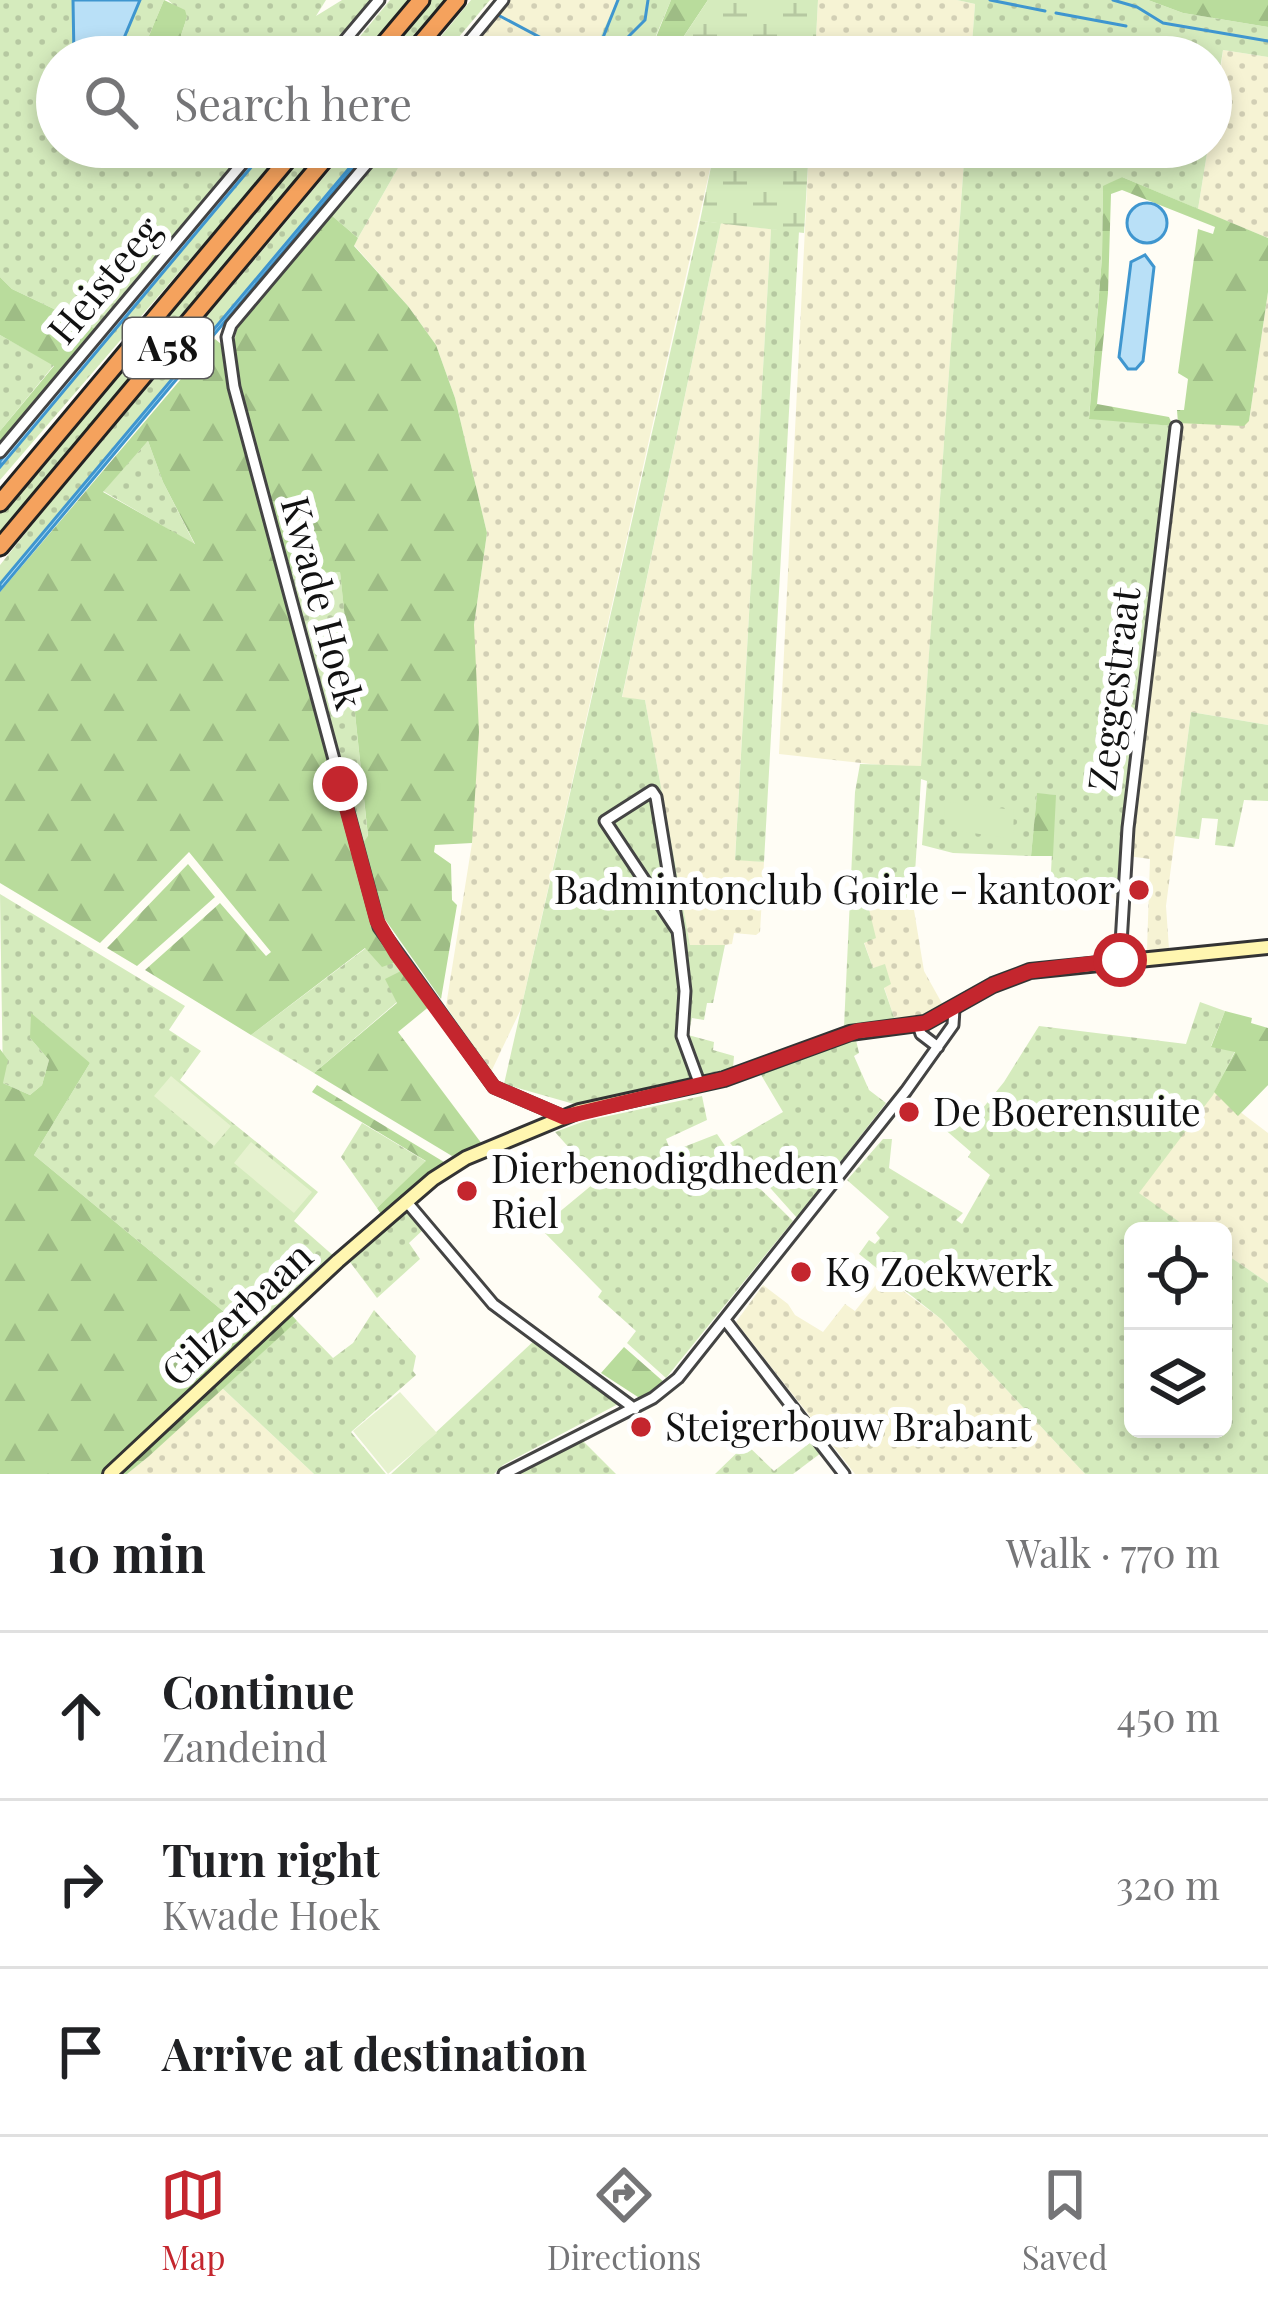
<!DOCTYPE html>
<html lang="en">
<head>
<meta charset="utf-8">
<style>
	:root { --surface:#fff; --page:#f6f6f6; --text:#202124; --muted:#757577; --line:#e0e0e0; --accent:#c4262e }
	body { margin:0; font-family:"Playfair Display",serif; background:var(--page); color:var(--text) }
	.controls { position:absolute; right:36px; bottom:36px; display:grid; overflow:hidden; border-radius:18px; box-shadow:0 6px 18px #0003 }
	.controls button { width:108px; height:108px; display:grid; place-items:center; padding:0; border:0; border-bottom:3px solid var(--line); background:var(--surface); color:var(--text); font:60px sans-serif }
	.stop { position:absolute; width:36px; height:36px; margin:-27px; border:9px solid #c4262e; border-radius:50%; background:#fff }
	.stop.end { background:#c4262e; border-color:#fff; box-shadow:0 3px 12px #0008 }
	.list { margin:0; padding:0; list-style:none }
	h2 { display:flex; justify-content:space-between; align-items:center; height:156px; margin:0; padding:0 48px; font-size:51px }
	h2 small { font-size:39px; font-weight:400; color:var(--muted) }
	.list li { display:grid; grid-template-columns:78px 1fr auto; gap:36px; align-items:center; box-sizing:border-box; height:168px; padding:0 48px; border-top:3px solid var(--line) }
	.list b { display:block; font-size:45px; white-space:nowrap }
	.list p { margin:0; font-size:39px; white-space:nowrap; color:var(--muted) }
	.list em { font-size:39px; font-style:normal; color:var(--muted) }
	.icon { flex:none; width:66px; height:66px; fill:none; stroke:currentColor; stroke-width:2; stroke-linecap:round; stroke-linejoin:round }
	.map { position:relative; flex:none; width:1268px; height:1474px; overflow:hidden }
	.search { position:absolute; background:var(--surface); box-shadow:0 6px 18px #0003; left:36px; right:36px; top:36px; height:132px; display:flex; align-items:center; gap:30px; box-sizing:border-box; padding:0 42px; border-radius:66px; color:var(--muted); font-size:45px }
	.sheet { height:660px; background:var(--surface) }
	nav { display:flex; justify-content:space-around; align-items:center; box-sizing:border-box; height:168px; border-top:3px solid var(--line); background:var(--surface); font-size:33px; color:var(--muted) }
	nav a { display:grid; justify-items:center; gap:6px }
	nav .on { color:var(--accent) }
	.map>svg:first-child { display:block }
</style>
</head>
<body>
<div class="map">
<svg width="1268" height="1474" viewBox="0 0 1268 1474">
	<defs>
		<pattern id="farmland-dots" width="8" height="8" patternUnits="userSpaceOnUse" patternTransform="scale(3)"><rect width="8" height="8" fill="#f6f3d4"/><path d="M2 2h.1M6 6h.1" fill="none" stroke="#d2cfb5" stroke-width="1.8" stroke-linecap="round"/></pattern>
		<pattern id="grass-dots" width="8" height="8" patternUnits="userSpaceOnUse" patternTransform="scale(3)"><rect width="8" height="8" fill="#d5ebbd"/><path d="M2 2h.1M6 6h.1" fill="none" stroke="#b6c8a1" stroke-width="1.8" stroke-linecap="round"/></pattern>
		<pattern id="forest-firs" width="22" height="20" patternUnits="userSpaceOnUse" patternTransform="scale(3)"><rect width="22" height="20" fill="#b9dc9c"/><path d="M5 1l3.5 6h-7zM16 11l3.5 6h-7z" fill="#9ebc85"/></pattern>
		<pattern id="wetland-marsh" width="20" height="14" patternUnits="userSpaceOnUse" patternTransform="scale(3)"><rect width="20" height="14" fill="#d5ebbd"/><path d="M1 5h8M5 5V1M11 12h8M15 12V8" fill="none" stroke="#b6c8a1"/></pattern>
	</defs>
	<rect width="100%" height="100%" fill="#fffdf5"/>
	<!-- farmland -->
	<path fill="url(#farmland-dots)" d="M507,0H617L591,57H460Z
		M818,0H957L975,4L971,57H815Z
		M1223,50L1268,57V238L1198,209L1208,147H1211Z
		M410,147H715L521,1009L491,1072L446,1006L472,843L474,625L487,533L455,398L436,345L408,306L354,245Z
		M809,147H965L921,767L916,769L779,754Z
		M721,223L771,229L735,859L764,862L760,932L756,935L734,933L732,944L725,945L690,946L645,700L622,698Z
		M1268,292V725L1191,712L1166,906L1169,949L1147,950L1150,859L1128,856L1178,423L1249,421Z
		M866,900L913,904L924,971L944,1007L921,1017L895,1020L884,987V965L873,968L864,942Z
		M1214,1092L1268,1133V1283L1223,1252V1231H1192L1138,1193Z
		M883,1276L941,1319L1085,1474H855L736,1322L763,1285L788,1304L795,1315L823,1332L845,1304L855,1311Z
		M221,1387L314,1474H127L148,1457Z"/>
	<!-- grass -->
	<path fill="url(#grass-dots)" d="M0,0H73L74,57H57V147H195L200,160L209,161L221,147H252L98,330L12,289L0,277Z
		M140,0H164L140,57H117Z
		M168,0H326L316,16L342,0H375L327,57H174L187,17Z
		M390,0H409L362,57H343Z
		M431,0H450L403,57H384Z
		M471,0H490L442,57H424Z
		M617,0H671L647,57H591Z
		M957,0H1148L1183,13L1268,27V57L1223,50L1211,126V57H971L975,4Z
		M268,147H287L0,480V467Z
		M308,147H328L0,537V513Z
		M349,147H367L0,584V565L36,520Z
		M386,147H410L358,238L330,214Z
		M965,147H1208L1198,209L1122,177L1103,187L1102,257L1089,418L1173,426L1119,894L1050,891L1055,795L1037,794L1031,856L953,853L922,845L927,781L921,779L913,904L867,901L876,938L864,943L873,968L885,964L891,984L884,988L895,1020L844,1027L855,792L860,764L921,766Z
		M700,221L721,223L622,697L645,700L690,945H725L713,1003H707L704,1020L692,1018L688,1035L714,1042L713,1050L734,1056L733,1068L574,1104L504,1084Z
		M771,229L799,231L764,862L735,860Z
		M0,335L54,365L0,431Z
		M148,441L163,482L195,545L103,491Z
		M340,571L368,837L363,843L289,573Z
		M1191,712L1268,725V801L1244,800L1234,847L1215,845L1218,819L1202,818L1199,839L1175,836Z
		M0,894L185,1006L169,1030L201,1051L180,1080L318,1192L294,1221L336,1258L252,1335L34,1155L90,1063L30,1038L49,1060L42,1085L30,1095L3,1083Z
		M366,948L399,961L405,969L397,1002L314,1073L251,1035Z
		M1200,1002L1225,1011L1211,1046L1235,1051L1213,1095L1139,1193L1192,1231H1133V1429H1223V1252L1268,1283V1474H1085L941,1319L859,1254L869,1240L875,1244L880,1238L876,1233L889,1217L847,1180L883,1139H892L889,1168L963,1213L956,1220L962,1224L990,1175L968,1157L971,1152L942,1127L958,1107L974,1119L1004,1082L1039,1026L1186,1044Z
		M856,1040L859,1053L854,1056L869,1090L886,1103L797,1218L730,1143L783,1112L760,1073Z
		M702,1096L707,1120L666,1139L671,1152L717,1134L742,1171L793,1221L666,1378L627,1343L636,1331L598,1297L602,1291L540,1228L598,1180L555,1132L585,1121Z
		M362,1123L427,1162L377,1208L341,1157Z
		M405,1212H411L425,1228L409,1243L420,1259L377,1298L350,1262Z
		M374,1310L416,1356L413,1371L416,1375L351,1432L386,1474H314L221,1387L297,1321L333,1358L353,1343Z
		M536,1339L620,1403L503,1465L494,1474H391Z
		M583,1441L616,1474H518L520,1471Z
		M811,1442L821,1453L793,1474H715L746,1444L774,1471Z"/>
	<!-- forest -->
	<path fill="url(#forest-firs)" fill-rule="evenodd" d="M164,0L185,10L187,17L174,57H140Z
		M671,0H708L670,57H648Z
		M1148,0H1268V27L1183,13Z
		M1122,177L1268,238V292L1249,421L1244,426L1178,423L1177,410H1184L1188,379L1178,373L1198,229L1213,234L1215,227L1122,190L1111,194L1108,293L1097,404L1169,417L1173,426L1089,419L1102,257L1103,186Z
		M330,214L358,238L354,246L408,306L436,345L455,398L487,533L474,625L479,732L472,843L435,845L434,852L451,864L452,900L457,905L441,999L382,915L363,843L368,836L340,572L289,573L236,367L234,342L238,325Z
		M0,277L12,289L98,330L0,446V431L54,366L0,335Z
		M215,339L221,344L226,380L371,915L399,961L382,967L365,948L251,1035L145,970L220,903L266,956L271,952L189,852L100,943L0,883V592ZM148,441L163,482L195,544L103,492Z
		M1037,793L1056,795L1053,856H1031Z
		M188,864L215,897L137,966L107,948Z
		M405,969L431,1005L398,1032L482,1144L452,1156L314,1073L397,1003L385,979Z
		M1225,1011L1252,1018L1251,1023L1268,1028V1085L1238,1116L1214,1092L1235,1052L1211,1047Z
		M31,1013L90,1063L34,1155L252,1335L105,1474H0V1049L8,1060L3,1083L30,1095L42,1085L49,1060L30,1038Z
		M317,1085L444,1162L382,1216L377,1208L426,1161L312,1092Z
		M290,1313L297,1321L148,1457L127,1474H115Z
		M624,1347L665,1383L641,1399L601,1373Z"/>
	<!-- wetland -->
	<path fill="url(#wetland-marsh)" d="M708,0H818L815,57H670Z
		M715,147H809L804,233L700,221Z"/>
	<!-- park -->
	<path fill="#d5ebbd" d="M948,802L1014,810L1013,835L1007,838L945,829L944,806Z"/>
	<!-- pitch -->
	<path fill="#e6f2cf" d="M171,1076L231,1126L214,1146L154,1096Z
		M251,1142L312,1192L294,1213L234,1163Z
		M400,1392L437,1433L388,1474L353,1431Z"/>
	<!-- water -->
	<path fill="#b9e0f7" stroke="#3f96cf" stroke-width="3" d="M73,0H140L116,57H74Z
		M262,147H268L0,467V461Z
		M367,147H371L0,590V584Z
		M1127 223a20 20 0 1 1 40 0a20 20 0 1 1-40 0Z
		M1145,255L1154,267L1143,361L1136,369H1128L1119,357L1131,262Z"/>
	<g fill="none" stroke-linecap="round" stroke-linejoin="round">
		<!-- stream -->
		<path stroke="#3f96cf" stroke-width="3" d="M990,0L1045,11
			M1113,0L1137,7L1163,23L1268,41
			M1056,13L1126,26
			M498,15L577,57
			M622,43L645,20L648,0
			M598,50L618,0
			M595,57L604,48"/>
		<!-- street casing -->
		<g stroke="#444" stroke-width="15">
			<path id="street" d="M331,57L379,0
				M456,57L503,0
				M381,147L231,325L227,337L234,387L379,927L494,1087L564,1117
				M0,452L256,147
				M652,791L656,797L678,931L605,821Z
				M678,931L685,991L682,1036L700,1085
				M1120,960L1128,828L1176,427
				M918,1025L921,1034L938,1047
				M406,1201L493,1304L635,1409
				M725,1320L844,1474
				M504,1474L653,1398L678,1378L906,1091L953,1025L954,1009"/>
		</g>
		<!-- secondary casing -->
		<g stroke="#333" stroke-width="18">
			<path id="secondary" d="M110,1474L338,1261L433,1179L466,1158L579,1111L724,1079L850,1033L925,1023L993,985L1030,971L1268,947"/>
		</g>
		<!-- highway casing -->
		<g stroke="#222" stroke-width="21">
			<path id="highway" d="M373,57L421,0
				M409,57L457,0
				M0,503L298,147
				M0,547L335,147"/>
		</g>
		<!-- street -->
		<use href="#street" stroke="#fff" stroke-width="9"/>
		<!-- secondary -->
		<use href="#secondary" stroke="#fff6b0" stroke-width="12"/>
		<!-- highway -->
		<use href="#highway" stroke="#f5a25d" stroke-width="15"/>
	</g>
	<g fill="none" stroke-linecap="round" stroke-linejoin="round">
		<!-- route -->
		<path stroke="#c4262e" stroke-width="15" d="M340,784L377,921L396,953L494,1087L564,1117L724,1079L857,1031L925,1023L993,985L1030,971L1120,960"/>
	</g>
	<!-- markers -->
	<g fill="#c4262e" stroke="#fff" stroke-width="4.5">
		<circle cx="1139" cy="890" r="12"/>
		<circle cx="909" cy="1112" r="12"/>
		<circle cx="467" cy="1191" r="12"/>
		<circle cx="801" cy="1272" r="12"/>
		<circle cx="641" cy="1427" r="12"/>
	</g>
	<g text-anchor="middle" stroke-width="12" stroke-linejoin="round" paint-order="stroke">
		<!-- shield labels -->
		<rect fill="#fff" stroke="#585858" stroke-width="3" x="123" y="318" width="90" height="60" rx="9"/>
		<g font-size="36" font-weight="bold" fill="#111">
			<text x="168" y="361">A58</text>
		</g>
		<!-- street labels -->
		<g font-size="39" fill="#111" stroke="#fff">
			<text transform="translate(105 280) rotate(-50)" y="14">Heisteeg</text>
			<text transform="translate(322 603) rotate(75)" y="14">Kwade Hoek</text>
			<text transform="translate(1114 689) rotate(-83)" y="14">Zeggestraat</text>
			<text transform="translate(237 1314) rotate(-43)" y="14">Gilzerbaan</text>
		</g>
		<!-- poi labels -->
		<g font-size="39" fill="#111" stroke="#fff" text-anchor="start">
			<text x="1115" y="904" text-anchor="end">Badmintonclub Goirle - kantoor</text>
			<text x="933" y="1126">De Boerensuite</text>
			<text x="491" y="1183">Dierbenodigdheden<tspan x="491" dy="45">Riel</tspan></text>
			<text x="825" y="1286">K9 Zoekwerk</text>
			<text x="665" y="1441">Steigerbouw Brabant</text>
		</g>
	</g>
</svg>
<div class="controls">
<button><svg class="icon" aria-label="locate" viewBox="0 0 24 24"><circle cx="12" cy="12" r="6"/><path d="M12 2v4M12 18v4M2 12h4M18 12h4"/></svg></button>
<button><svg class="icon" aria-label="layers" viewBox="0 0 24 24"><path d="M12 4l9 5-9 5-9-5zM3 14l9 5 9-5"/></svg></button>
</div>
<div class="stop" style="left:1120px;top:960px"></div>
<div class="stop end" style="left:340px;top:784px"></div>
<div class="search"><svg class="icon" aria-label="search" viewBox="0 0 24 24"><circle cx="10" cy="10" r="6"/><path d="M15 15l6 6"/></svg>Search here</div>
</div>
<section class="sheet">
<h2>10 min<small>Walk · 770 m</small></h2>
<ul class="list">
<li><svg class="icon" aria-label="ahead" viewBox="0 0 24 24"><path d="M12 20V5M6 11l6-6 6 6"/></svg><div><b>Continue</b><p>Zandeind</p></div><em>450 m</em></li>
<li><svg class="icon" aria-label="right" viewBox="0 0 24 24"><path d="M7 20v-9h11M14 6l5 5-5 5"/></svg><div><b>Turn right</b><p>Kwade Hoek</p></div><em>320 m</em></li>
<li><svg class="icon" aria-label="arrive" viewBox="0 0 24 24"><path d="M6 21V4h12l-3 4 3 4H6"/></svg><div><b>Arrive at destination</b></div></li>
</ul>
</section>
<nav>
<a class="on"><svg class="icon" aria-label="map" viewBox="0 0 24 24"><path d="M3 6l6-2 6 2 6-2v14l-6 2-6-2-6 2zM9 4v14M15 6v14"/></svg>Map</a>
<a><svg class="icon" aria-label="directions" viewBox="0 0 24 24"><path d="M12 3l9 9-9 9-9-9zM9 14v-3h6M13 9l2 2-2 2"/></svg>Directions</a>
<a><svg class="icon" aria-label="saved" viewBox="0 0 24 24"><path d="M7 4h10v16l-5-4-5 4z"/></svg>Saved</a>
</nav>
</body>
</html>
